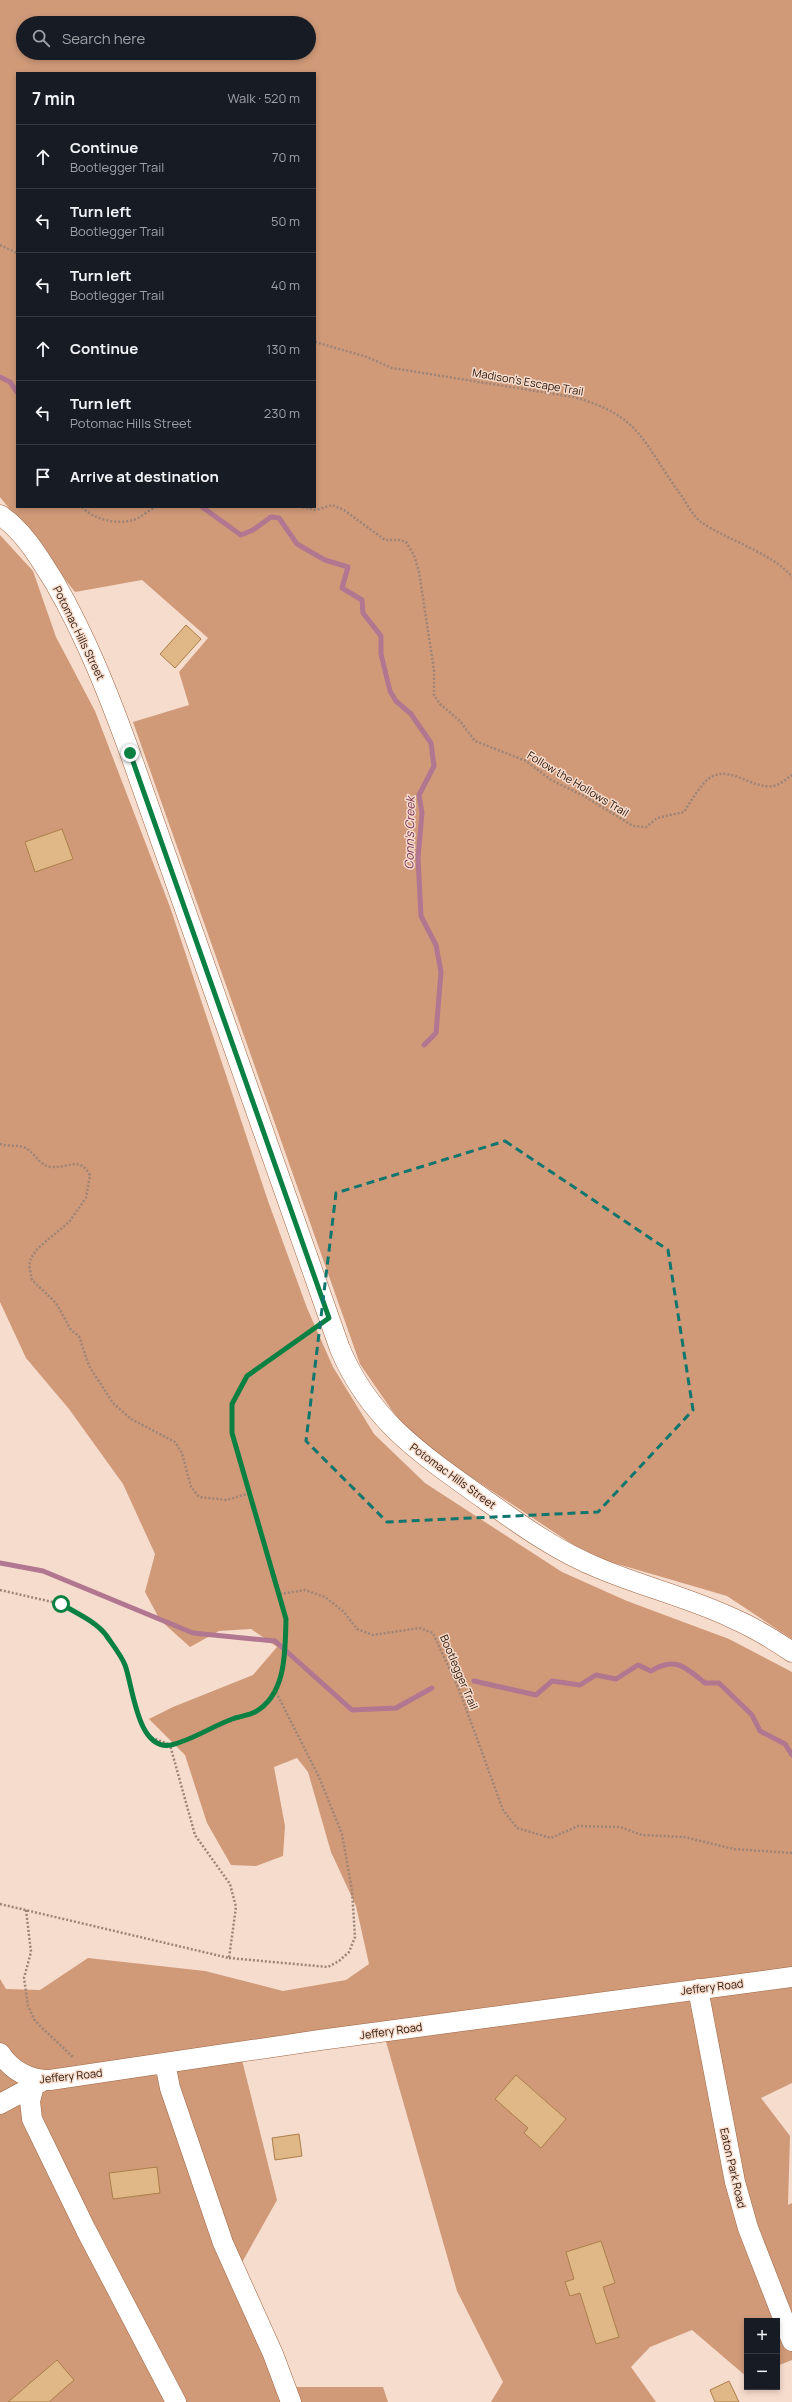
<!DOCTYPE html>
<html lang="en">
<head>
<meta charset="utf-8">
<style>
	:root { --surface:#171b24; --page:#242831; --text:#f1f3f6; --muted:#9ea1a6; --line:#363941 }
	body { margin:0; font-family:Manrope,sans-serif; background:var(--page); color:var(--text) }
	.controls { position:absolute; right:12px; bottom:12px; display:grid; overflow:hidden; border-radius:0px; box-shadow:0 2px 6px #0003 }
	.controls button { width:36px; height:36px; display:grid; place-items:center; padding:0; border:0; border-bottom:1px solid var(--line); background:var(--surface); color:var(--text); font:20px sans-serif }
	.stop { position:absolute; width:12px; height:12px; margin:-9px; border:3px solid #0b8043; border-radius:50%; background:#fff }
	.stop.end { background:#0b8043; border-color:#fff; box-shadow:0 1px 4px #0008 }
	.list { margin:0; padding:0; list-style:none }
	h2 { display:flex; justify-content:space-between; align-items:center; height:52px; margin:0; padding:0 16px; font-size:17px }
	h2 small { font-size:13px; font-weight:400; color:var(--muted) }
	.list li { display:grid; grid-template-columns:26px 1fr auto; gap:12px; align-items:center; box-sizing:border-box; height:64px; padding:0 16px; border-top:1px solid var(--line) }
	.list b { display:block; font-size:15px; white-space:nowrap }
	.list p { margin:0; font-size:13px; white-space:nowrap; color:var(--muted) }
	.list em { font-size:13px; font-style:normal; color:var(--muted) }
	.icon { flex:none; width:22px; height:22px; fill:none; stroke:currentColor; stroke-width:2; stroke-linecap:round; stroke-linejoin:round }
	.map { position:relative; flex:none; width:792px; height:2402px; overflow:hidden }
	.search { position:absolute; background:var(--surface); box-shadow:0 2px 6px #0003; left:16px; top:16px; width:300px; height:44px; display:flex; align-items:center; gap:10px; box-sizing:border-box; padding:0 14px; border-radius:22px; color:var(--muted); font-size:15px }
	.panel { position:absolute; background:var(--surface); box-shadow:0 2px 6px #0003; left:16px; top:72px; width:300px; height:436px; border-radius:0px }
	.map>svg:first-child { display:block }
</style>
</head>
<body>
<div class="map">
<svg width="792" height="2402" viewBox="0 0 792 2402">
	<rect width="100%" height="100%" fill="#f6dccd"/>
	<!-- forest -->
	<path fill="#d09a79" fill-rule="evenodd" d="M0,0H792V1639L727,1596L590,1556L468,1475L404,1428L360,1364L133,722L189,705L179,672L208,638L142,580L75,592L0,497ZM23,23H309V53H23ZM17,73H315V507H17Z
		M0,535L33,571L56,637L95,711L170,907L268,1201L307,1308L333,1367L374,1434L425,1483L562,1572L627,1601L729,1639L792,1672V2083L761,2098L790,2136L788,2205L792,2203V2360L777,2366V2321H747V2377L692,2330L650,2347L631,2367L656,2402H491L503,2382L457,2291L381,2024L238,2044L277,2200L230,2284L278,2387H383L388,2402H0V1979L6,1989L40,1990L88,1958L205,1971L283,1991L346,1980L369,1964L356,1906L331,1852L308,1772L297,1758L274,1767L285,1826L283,1856L256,1866L231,1865L207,1823L185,1755L149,1719L173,1707L253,1675L277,1647L251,1629L219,1631L190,1647L160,1620L145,1592L155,1554L123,1484L69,1409L26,1358L0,1302Z"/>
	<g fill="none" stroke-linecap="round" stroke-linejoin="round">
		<!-- stream -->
		<path stroke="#b17690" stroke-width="5" d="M0,377L10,382L17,392
			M202,507L241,535L253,530L271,517L279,518L297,544L325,560L348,567L342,588L362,600L363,613L381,636V654L390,691L396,701L411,714L431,743L434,766L419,795L422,813L418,858L421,916L436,945L441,972L436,1033L424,1045
			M0,1563L43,1571L193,1633L275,1641L352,1710L396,1708L432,1688
			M474,1681L536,1695L552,1681L580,1685L596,1675L616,1679L638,1665L651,1671C675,1656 685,1667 705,1683H719L752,1715L760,1731L785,1744L792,1755"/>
	</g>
	<!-- building -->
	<path fill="#e0b786" stroke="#aa7f48" d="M186,625L201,639L175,668L160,654Z
		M62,829L73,859L35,872L25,842Z
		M516,2075L566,2119L541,2148L524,2133L528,2128L495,2099Z
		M299,2134L302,2156L275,2160L272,2138Z
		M157,2167L160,2193L113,2199L109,2173Z
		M601,2241L615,2283L603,2287L619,2337L596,2344L580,2293L570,2296L565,2282L574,2279L566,2252Z
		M57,2360L74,2380L49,2402H8Z
		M729,2381L739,2402H715L710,2390Z"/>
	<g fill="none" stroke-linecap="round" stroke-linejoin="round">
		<!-- minor casing -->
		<g stroke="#9e6542" stroke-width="21">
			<path id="minor" d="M0,515C24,531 40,559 55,583C87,639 108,693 130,753L340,1349C371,1422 423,1455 484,1499C522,1526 558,1552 601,1569C644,1587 690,1598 732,1618C753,1627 773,1639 792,1652
				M698,1989L735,2182L748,2228L792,2341
				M0,2053C12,2071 29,2080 50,2080L320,2040L792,1977
				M165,2063L170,2088L223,2243L273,2354L291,2402
				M34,2086L30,2101L32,2119L86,2230L176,2402
				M0,2104L41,2082"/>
		</g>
		<!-- path -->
		<path stroke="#9d8476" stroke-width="2.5" stroke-dasharray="2 2" stroke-linecap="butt" d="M0,245L17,253
			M315,342L367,357L392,368L573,397C642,415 643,444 681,495C687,504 693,516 701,522C725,539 776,555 792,577
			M82,507C93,519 116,525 133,520C140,518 148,511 155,507
			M302,507L316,510L332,505L344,510L385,540H400L406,542L414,555L419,572L434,670V695L440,704L460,721L475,741L526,761L551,780L584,796L633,826L646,827L657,818L684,812C690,802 697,791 705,782C726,760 751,790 773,786C780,785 786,779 792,775
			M0,1144C8,1147 21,1144 27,1149C37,1155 39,1166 52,1167C70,1168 79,1156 90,1175L86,1198L69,1222L38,1248L31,1258L29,1265L32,1280L56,1303L71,1330L79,1336L89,1366L113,1403L131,1419L175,1442L182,1453L191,1487L199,1497L227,1500L250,1493
			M0,1590L61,1604L93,1623L105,1634L125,1664L141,1724L148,1736L170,1745L255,1712L268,1702L276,1692L280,1681L285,1644L286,1619L280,1594L305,1590L325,1597L344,1612L357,1629L373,1635L420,1628L433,1633L460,1692L503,1810L517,1828L551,1838L578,1826L620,1827L642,1835L684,1837L734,1849L792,1853
			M280,1594L232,1433V1404L247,1376L315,1328
			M0,1904L229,1958L236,1907L230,1884L195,1835L170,1745
			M26,1910L31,1952L24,1978L28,2006L35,2021L74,2058
			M229,1958L328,1967L339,1961L349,1952L355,1937L352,1890L342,1834L319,1777L276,1692"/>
		<!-- minor -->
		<use href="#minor" stroke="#fff" stroke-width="20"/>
	</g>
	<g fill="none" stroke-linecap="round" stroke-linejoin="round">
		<!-- route -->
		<path stroke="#0b8043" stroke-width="5" d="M61,1604C76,1613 95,1621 106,1635C112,1644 121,1655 125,1665C133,1686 137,1751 171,1745C193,1740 214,1725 235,1718C242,1716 250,1715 255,1712C287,1694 285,1650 286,1619L232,1433V1404L247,1376L329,1318L130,753"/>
	</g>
	<!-- marked area -->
	<path fill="none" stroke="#0f766e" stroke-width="3" stroke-dasharray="8 5" stroke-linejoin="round" d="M505,1141L668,1250L693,1410L598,1512L387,1522L306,1441L336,1193Z"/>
	<g text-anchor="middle" stroke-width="3" stroke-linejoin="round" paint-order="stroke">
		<!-- street labels -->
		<g font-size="11" fill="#291204" stroke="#f6dccd">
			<text transform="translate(528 382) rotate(10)" y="4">Madison's Escape Trail</text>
			<text transform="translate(79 633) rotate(64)" y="4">Potomac Hills Street</text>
			<text transform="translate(578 784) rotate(31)" y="4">Follow the Hollows Trail</text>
			<text transform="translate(453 1476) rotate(36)" y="4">Potomac Hills Street</text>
			<text transform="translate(459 1672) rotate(67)" y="4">Bootlegger Trail</text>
			<text transform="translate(712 1987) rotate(-7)" y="4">Jeffery Road</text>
			<text transform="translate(391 2031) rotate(-8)" y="4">Jeffery Road</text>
			<text transform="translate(71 2076) rotate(-6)" y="4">Jeffery Road</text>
			<text transform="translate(733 2168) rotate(77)" y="4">Eaton Park Road</text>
		</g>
		<!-- water labels -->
		<g font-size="12" font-style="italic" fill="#782f53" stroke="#f6dccd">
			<text transform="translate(410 833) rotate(-89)" y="4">Conn's Creek</text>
		</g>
	</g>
</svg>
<div class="controls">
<button>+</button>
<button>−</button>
</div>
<div class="stop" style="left:61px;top:1604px"></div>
<div class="stop end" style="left:130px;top:753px"></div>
<div class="search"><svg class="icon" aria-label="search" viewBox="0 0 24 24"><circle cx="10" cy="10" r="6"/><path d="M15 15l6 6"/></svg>Search here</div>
<section class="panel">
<h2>7 min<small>Walk · 520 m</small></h2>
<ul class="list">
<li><svg class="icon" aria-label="ahead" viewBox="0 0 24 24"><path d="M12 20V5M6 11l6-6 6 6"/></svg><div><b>Continue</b><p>Bootlegger Trail</p></div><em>70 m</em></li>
<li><svg class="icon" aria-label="left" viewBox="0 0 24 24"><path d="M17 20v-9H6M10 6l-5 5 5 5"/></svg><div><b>Turn left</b><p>Bootlegger Trail</p></div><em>50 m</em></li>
<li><svg class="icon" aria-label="left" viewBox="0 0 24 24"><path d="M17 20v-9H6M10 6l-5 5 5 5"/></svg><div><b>Turn left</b><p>Bootlegger Trail</p></div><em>40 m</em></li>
<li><svg class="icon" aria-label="ahead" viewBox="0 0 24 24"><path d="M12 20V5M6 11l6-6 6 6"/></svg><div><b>Continue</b></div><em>130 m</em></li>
<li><svg class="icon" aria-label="left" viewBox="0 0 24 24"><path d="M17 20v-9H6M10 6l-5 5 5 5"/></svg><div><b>Turn left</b><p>Potomac Hills Street</p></div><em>230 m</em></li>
<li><svg class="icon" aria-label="arrive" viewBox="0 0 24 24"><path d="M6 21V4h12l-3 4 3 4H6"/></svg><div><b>Arrive at destination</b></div></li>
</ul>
</section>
</div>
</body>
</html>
